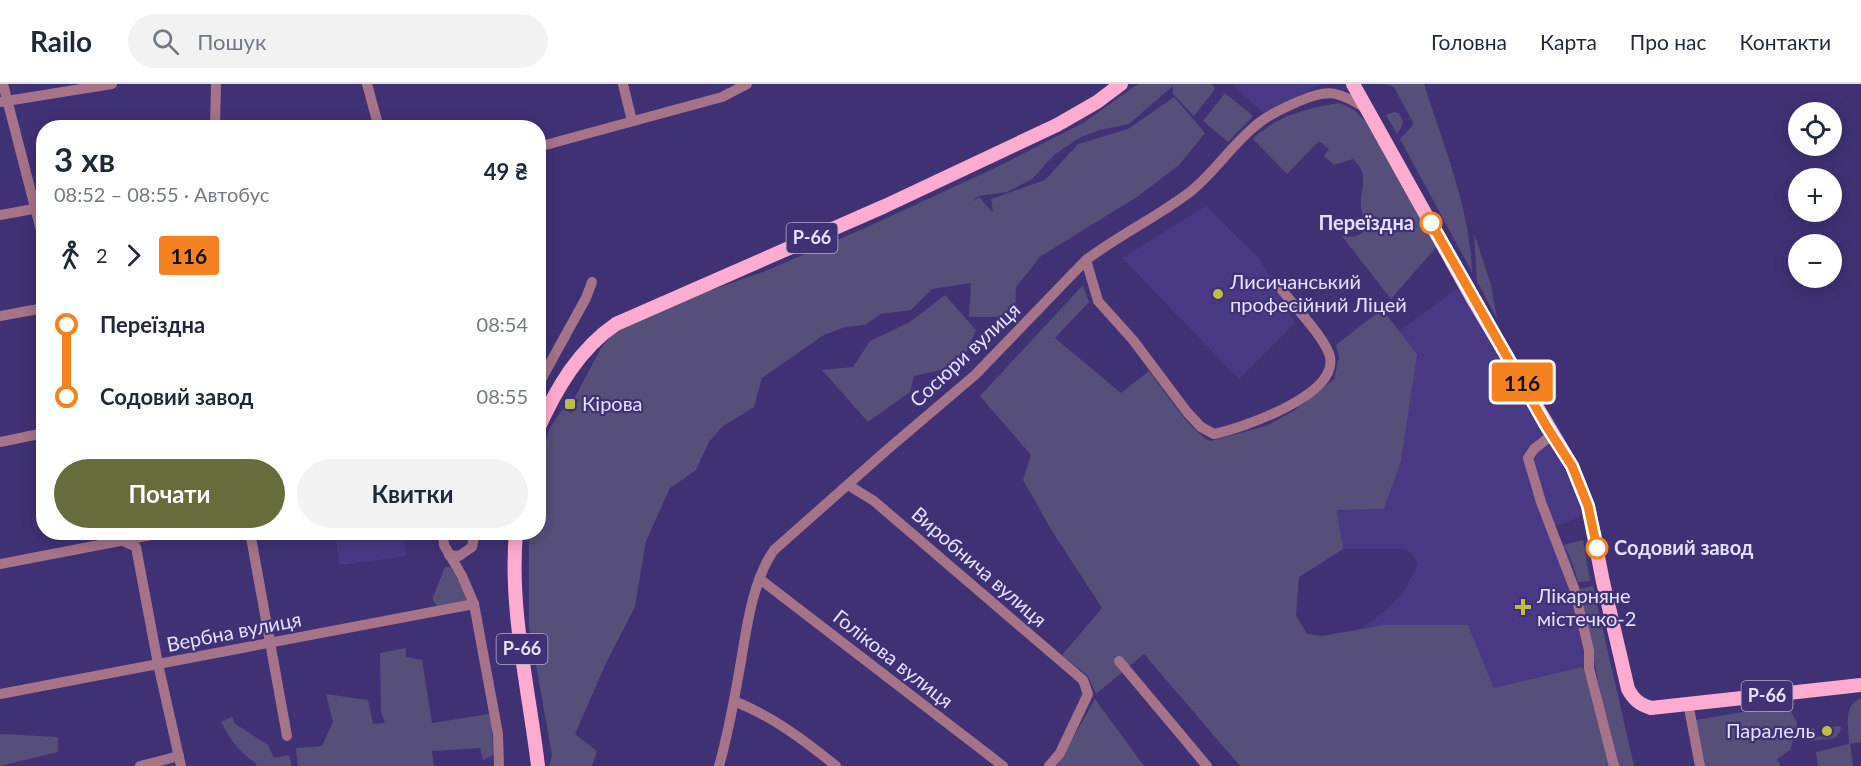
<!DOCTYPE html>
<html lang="uk">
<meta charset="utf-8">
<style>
body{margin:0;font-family:Lato,sans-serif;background:#f2f2f3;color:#1f2937;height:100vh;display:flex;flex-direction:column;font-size:22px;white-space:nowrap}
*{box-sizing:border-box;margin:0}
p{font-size:20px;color:#747a83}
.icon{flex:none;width:33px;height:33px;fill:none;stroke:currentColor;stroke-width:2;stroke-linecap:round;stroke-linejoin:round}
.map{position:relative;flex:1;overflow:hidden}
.details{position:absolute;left:36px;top:36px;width:510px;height:420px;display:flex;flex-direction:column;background:#fff;border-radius:24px;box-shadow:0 3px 15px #0003}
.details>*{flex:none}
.badge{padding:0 12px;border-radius:4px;font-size:21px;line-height:39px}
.controls{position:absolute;left:1788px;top:18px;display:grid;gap:12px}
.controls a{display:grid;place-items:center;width:54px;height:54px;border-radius:50%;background:#fff;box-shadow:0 3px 15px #0003;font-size:30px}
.map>.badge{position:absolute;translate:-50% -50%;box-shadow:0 0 0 3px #fff}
.legs{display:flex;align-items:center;gap:9px;height:66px;padding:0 18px;font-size:20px}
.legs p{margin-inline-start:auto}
.headline{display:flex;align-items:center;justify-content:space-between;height:102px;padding:0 18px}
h1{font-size:33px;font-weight:700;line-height:45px}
.primary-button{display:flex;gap:12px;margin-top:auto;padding:12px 18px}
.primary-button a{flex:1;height:69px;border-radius:36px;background:#666c3c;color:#fff;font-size:24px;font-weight:700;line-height:69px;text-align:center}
.primary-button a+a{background:#f2f2f3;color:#1f2937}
ul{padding:0 18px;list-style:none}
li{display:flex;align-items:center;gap:21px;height:72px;font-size:22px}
li i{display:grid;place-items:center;width:9px;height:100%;margin:0 8px;background:currentColor}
li i::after{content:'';width:15px;height:15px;margin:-8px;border:4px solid;border-radius:50%;background:#fff}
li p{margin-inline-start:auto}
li:first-child i{background:linear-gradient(#0000 50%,currentColor 0)}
li:last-child i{background:linear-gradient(currentColor 50%,#0000 0)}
header{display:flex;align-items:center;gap:36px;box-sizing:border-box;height:84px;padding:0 30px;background:#fff;border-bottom:2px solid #e0e1e3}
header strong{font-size:28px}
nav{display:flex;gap:33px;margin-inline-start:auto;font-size:21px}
.search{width:420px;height:54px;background:#f2f2f3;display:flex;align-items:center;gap:15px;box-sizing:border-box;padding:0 21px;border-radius:33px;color:#747a83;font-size:22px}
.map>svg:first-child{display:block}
</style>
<header>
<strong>Railo</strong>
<div class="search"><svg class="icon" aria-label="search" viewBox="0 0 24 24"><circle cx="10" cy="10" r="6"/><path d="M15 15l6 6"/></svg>Пошук</div>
<nav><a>Головна</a><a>Карта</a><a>Про нас</a><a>Контакти</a></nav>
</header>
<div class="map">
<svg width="1861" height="682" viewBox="0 0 1861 682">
<rect width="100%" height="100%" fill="#403174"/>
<!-- built -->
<g fill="#493883">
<polygon points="1232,0 1322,0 1263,29"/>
<polygon points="1206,122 1259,174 1295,239 1239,295 1122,174"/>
<polygon points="1458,204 1553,361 1571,397 1583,432 1556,442 1561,460 1570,472 1593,578 1582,583 1493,605 1384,541 1360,546 1391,522 1405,505 1418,480 1410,468 1404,465 1343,465 1337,426 1384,425 1416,270 1399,247"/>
<polygon points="334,449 403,449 407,472 340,481"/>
</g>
<!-- green -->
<g fill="#554f7a">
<polygon points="1138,0 1212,0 1215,5 1194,32 1173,10 1173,2 1129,40 1100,46 1081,53 1055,70 1032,95 1007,108 978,112 972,118 979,113 993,129 991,115 1045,96 1078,60 1128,45 1174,13 1205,49 1179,81 1137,113 1041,172 1016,203 1015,233 969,233 971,199 932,205 911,226 881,230 865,241 845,243 824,251 762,294 754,323 722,343 709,358 696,386 670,404 646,457 635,523 607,577 575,650 597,667 592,682 549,682 552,671 529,541 529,449 538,448 539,382 550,343 563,325 572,329 579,315 574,315 601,264 613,249 629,241 674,219 768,186 865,144 999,82 1083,39"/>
<path d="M1385,0H1424C1443,61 1470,123 1472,188L1400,55L1414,40L1394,3Z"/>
<polygon points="1225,9 1253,32 1228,58 1203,37"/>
<path d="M1340,19L1354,26L1365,37L1438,161L1391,215L1341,151C1354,155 1360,152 1369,143C1348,115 1377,97 1353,75L1334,81L1324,72L1329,65L1319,57L1287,90L1253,55C1278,31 1307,24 1340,19Z"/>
<path d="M1394,28L1398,29C1406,37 1402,42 1397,50L1386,31Z"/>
<polygon points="1474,149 1491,201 1497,235 1477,197"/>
<path d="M1083,201L1089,218L1055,254L1121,309L1149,287C1162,304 1193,351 1211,357L1266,342L1295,326L1334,295L1339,273L1336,261L1382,225L1417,270L1401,377L1384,425L1337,426L1343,465L1299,493L1296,532L1307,550L1322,552L1384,541H1468L1494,604L1582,583L1586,587L1610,682H1240L1144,570L1096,610L1088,592L1062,571L1102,524L1052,447L1023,396L1031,371L980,312Z"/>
<polygon points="945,211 976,246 967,267 941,286 914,292 910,308 868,338 822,286 853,283 870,257 910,238"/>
<polygon points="1583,456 1590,497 1578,498 1570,472 1563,461"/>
<path d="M445,483H450C457,494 464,505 467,518L437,522L433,517V513Z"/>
<polygon points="1593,502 1634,682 1617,682 1600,607 1580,505"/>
<polygon points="406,564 406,573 422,576 432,639 489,630 492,638 493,671 483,676 480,664 432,667 434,682 298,682 296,664 322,662 333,638 326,610 368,616 373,640 385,639 381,628 380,569"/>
<path d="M1861,614V658L1850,660L1853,682H1818L1816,668L1849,660C1849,643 1842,622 1861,614Z"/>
<polygon points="1095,615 1144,682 1057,682"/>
<polygon points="1789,624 1797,638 1797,644 1790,666 1777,675 1781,682 1705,682 1695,636 1755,626 1758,628"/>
<path d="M232,633L235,640L268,661L274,674L289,671L292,682H256L257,680C240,669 230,656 221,638Z"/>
<polygon points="1841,642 1840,648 1835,654 1812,657 1804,653 1810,645 1814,644 1816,653 1833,651 1833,643"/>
<polygon points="0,650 58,653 58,668 0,682"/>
</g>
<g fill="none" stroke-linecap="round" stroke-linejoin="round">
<!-- minor -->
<g stroke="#a5738a" stroke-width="10">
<polyline points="3,0 44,158"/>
<polyline points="367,0 379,44"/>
<polyline points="623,0 632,37"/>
<polyline points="0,18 112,0"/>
<polyline points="215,44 216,0"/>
<polyline points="538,63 722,13 747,0"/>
<polyline points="0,131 44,123"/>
<path d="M1086,176L1098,217L1133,256L1187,328L1201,343L1214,350C1241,344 1338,312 1330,273C1326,255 1294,222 1282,206"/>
<polyline points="0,232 44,224"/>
<polyline points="538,301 586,214 592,198"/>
<polyline points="1552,351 1534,365 1528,374 1541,418 1574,504 1589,566 1589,584 1614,682"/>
<polyline points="0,358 44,349"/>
<polyline points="848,401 874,417 1083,596 1088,610 1060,669 1049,682"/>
<polyline points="121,448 123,457 136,463 158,580 181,682"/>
<polyline points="250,448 287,652"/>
<polyline points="443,448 444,461 462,492 474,520 498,650 499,682"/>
<polyline points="449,471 459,472 472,463 475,448"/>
<polyline points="0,480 167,448"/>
<polyline points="761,496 1003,682"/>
<polyline points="1119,577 1207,682"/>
<polyline points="0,610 474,520"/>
<path d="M734,617C772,632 804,656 836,682"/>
<polyline points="1688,619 1700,682"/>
<polyline points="140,682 179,672"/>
<path d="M719,682C729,647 735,612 741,577C747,541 753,496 774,466L888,365L975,291L1086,176C1119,151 1157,133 1190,108C1214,89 1230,63 1254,43C1266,32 1282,25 1297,18C1327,5 1337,6 1365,24"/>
</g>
<!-- major -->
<g stroke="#fdacd1" stroke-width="14">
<path d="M1353,0L1474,217L1572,382L1588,422L1603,498L1628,605C1634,616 1639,620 1651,624L1861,601"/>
<path d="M538,345C556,305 579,265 616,240L885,122L1057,41L1097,18L1121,0"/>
<path d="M516,448C509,526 529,605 538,682"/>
</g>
</g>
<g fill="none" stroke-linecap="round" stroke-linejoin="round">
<defs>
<polyline id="line-1" points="1431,139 1547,343 1572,382 1588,422 1597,464"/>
</defs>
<!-- line-1 casing -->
<use href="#line-1" stroke="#fff" stroke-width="14"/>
<!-- line-1 -->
<use href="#line-1" stroke="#f58220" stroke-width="9"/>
</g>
<!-- markers -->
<g fill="#fff" stroke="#f58220" stroke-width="3">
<circle cx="1431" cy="139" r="10"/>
<circle cx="1597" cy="464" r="10"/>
</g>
<g fill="#bdbf43" stroke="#403174" stroke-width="2">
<circle cx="1218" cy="210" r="6"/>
<rect x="564" y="314" width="12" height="12" rx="3"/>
<path d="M1520 514h6v6h6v6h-6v6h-6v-6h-6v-6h6z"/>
<circle cx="1827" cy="647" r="6"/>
</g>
<g text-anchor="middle" stroke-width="4.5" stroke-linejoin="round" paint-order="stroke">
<!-- shield labels -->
<g fill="#403174" stroke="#b2acd1" stroke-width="1.5">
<rect x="786.5" y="139" width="51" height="30" rx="4.5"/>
<rect x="496.5" y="550" width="51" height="30" rx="4.5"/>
<rect x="1741.5" y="597" width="51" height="30" rx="4.5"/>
</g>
<g font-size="18" font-weight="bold" fill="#e3e1f9">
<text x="812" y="160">Р-66</text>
<text x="522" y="571">Р-66</text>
<text x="1767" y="618">Р-66</text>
</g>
<!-- stop labels -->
<g font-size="20" font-weight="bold" fill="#e3e1f9" stroke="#403174" text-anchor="end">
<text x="1414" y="146">Переїздна</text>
<text x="1614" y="471" text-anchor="start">Содовий завод</text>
</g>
<!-- poi labels -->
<g font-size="20" fill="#e3e1f9" stroke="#403174" text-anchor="start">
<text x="1230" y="205">Лисичанський<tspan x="1230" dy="23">професійний Ліцей</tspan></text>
<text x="582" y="327">Кірова</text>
<text x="1537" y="519">Лікарняне<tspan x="1537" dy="23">містечко-2</tspan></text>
<text x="1815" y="654" text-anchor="end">Паралель</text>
</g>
<!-- street labels -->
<g font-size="20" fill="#e3e1f9" stroke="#403174">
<text transform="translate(965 271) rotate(-43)" y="7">Сосюри вулиця</text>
<text transform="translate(979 483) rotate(41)" y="7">Виробнича вулиця</text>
<text transform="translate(234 548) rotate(-11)" y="7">Вербна вулиця</text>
<text transform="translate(893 575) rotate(38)" y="7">Голікова вулиця</text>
</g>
</g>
</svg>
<div class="controls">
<a><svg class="icon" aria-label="locate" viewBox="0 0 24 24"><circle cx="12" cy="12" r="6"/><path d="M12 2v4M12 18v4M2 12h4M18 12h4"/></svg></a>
<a>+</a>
<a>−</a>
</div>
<b class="badge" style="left:1522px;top:298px;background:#f58220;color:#111">116</b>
<section class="details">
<div class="headline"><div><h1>3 хв</h1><p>08:52 – 08:55 · Автобус</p></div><b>49 ₴</b></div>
<div class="legs"><svg class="icon" aria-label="walk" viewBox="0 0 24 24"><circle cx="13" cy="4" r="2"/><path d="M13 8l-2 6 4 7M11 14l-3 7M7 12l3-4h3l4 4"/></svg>2<svg class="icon" aria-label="forward" viewBox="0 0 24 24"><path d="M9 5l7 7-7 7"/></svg><b class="badge" style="background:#f58220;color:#111">116</b></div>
<ul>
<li><i style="color:#f58220"></i><b>Переїздна</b><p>08:54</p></li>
<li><i style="color:#f58220"></i><b>Содовий завод</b><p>08:55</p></li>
</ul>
<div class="primary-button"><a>Почати</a><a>Квитки</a></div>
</section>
</div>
